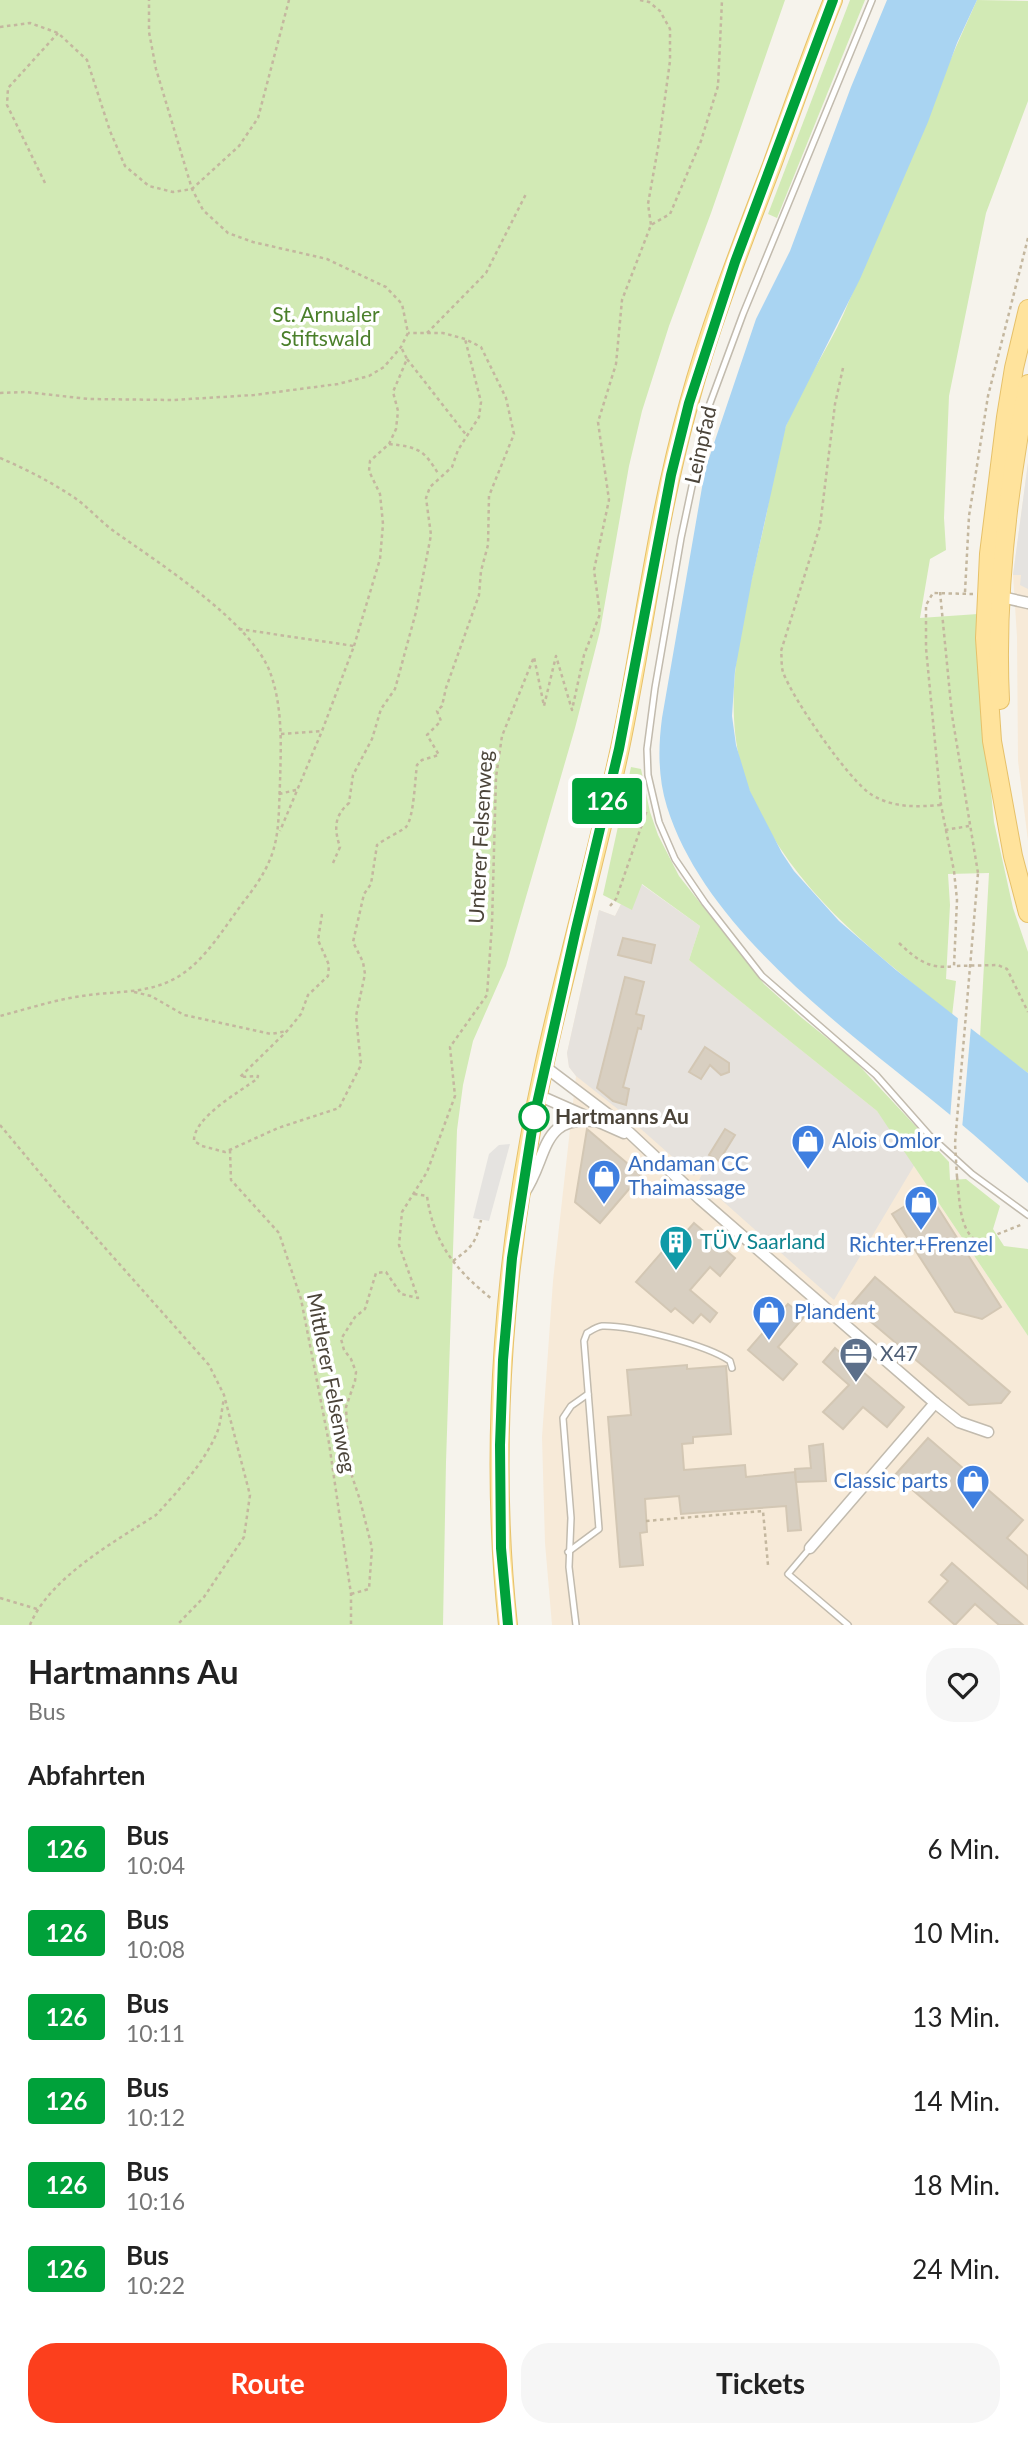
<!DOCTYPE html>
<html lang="de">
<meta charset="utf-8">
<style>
body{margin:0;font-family:Lato,sans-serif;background:#f6f6f6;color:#222;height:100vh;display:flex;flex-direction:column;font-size:26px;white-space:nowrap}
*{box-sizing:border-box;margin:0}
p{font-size:23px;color:#767676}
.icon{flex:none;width:38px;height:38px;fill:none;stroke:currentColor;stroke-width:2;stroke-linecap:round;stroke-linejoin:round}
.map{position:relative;height:1625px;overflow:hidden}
.panel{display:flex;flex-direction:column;background:#fff;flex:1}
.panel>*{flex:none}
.badge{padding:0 14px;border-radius:5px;font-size:24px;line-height:46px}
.map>.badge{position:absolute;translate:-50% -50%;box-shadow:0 0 0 4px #fff}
h2{padding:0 28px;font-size:26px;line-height:63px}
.round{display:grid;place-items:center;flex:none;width:74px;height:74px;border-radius:28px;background:#f6f6f6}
.summary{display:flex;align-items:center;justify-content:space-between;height:119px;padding:0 28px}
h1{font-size:33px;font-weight:700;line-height:52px}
.button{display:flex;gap:14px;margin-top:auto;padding:14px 28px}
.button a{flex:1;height:80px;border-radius:28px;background:#fc3f1d;color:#fff;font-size:28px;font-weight:700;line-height:80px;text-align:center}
.button a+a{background:#f6f6f6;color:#222}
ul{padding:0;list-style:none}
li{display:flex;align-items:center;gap:21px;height:84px;padding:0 28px}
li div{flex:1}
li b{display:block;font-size:26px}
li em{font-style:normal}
li .badge{min-width:77px;font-weight:700;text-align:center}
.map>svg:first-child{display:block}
</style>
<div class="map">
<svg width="1028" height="1625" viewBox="0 0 1028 1625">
<rect width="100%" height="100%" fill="#f6f3ec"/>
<!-- commercial -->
<g fill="#f7ead8">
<polygon points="1028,463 1028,841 1018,761 1017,637 1013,575"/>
<polygon points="641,884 689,960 877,1111 1028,1336 1028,1625 552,1625 545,1543 542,1437 553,1281 576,1076 569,1067 567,1053 599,910 615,916 621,904 632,909"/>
</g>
<!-- industrial -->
<polygon fill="#e6e2dd" points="641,884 700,926 689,960 877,1111 915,1164 834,1300 699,1180 707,1165 702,1163 694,1176 624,1114 576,1076 569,1067 567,1053 599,910 615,916 621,904 632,909"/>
<!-- green -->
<g fill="#d2eab5">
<polygon points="0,0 785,0 711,213 669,326 642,411 629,466 600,631 575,728 506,966 473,1041 463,1085 457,1130 446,1462 443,1625 0,1625"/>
<polygon points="850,0 865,0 777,218 768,214"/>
<path d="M977,0L1028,1V101L986,213L949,396L944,518L946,550L930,559L920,618L978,614L979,669L994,822L1013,908L1028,952V1073L980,1038L989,873L948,874L950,905L946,979L956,981L952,1016C872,949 792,892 750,792C714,706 746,609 765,521C771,493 776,452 786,426C801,387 827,351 844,313C888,209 930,103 977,0Z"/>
<polygon points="631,767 641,769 650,812 658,835 679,876 764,984 802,1018 853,1059 949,1162 950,1180 966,1179 1000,1206 993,1229 1004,1246 1028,1249 1028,1336 877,1111 689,960 700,926 642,884 632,910 603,895"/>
</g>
<!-- parking -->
<g fill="#e5e3e0">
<polygon points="1028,463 1028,589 1020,585 1021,575 1013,575"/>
<polygon points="510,1144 489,1221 473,1218 489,1154 499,1145"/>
</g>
<!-- water -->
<path fill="#a9d4f2" d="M887,0H977L957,43L928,122L860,279L786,426L752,579L735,671L732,716L736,745L750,791L782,853L794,871L839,921L896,970L1028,1073V1183C995,1153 962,1124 927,1096C834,1021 704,925 667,807C658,778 658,748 662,718L705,470L756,319L790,251L851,87Z"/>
<!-- pier -->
<polygon fill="#f6f3ec" points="958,1017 971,1026 962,1129 950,1119"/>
<!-- building -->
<g fill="#d8cfc1" stroke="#d3c7b4" stroke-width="2">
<polygon points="623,938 655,945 651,963 618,955"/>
<polygon points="625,977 644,982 636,1014 644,1016 641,1029 638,1028 623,1087 629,1089 626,1105 613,1101 597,1088"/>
<polygon points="705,1047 729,1063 729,1072 721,1075 710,1065 701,1079 689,1072"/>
<polygon points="587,1129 641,1175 600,1223 575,1202"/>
<polygon points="725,1129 735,1135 719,1161 709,1155"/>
<polygon points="928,1192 1001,1307 982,1319 955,1312 892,1214"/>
<polygon points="694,1223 735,1258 720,1276 710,1267 690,1290 717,1313 710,1322 701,1314 693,1323 675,1308 671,1312 636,1282 675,1237 679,1240"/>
<polygon points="875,1277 1010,1392 1001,1403 969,1405 851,1305"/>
<polygon points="788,1304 804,1317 778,1347 797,1364 783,1380 748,1350"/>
<polygon points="835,1348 904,1407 887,1427 863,1407 843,1429 823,1412 849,1385 823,1362"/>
<polygon points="687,1365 687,1369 726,1366 731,1434 693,1437 693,1443 682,1444 684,1470 745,1465 746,1477 795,1472 801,1530 788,1531 786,1506 681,1514 679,1496 645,1499 647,1532 640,1533 643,1565 620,1567 608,1417 631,1415 627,1370"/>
<polygon points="928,1438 1023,1520 1007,1538 1028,1556 1028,1589 895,1475"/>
<polygon points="823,1444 826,1481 796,1482 795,1469 811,1468 809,1446"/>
<polygon points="952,1563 1010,1614 1023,1625 999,1625 975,1604 955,1625 929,1602 948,1581 941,1575"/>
</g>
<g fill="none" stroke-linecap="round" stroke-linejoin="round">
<defs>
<g id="lane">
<polyline points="872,0 743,314 709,406 681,538 655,688 647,749 648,775 659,822 675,859 705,903 762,976 876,1075 929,1135 972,1174 1028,1215"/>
<polyline points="810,1548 788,1574 848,1625"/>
<path d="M568,1552L599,1529L584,1341L587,1333C592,1330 596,1327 602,1326C630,1325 707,1345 730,1361L732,1368"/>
<polyline points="576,1625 569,1567 571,1518 563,1418 571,1406 588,1394"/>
</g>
<g id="street">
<polyline points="997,596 1028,603"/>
<polyline points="544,1066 618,1122 700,1199 935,1403 959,1422 988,1432"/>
<polyline points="538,1095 624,1133"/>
<path d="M524,1193C549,1157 539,1111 602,1122"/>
<polyline points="810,1548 935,1403"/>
</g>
<g id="primary">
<polyline points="1028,309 1014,368 1006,417 989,554 985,638 992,741 1013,856 1028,913"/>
<path d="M1000,700C995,595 1008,487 1028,384"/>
<path d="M508,1625C488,1442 505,1246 544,1066C567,960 597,855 620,748C644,633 657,516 689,403C711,322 742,244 772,165C792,110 811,54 833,0"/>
</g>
</defs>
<!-- lane casing -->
<use href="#lane" stroke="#c2bbae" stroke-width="8"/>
<!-- street casing -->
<use href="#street" stroke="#c2bbae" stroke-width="13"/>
<!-- primary casing -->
<use href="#primary" stroke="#e6c16a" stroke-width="20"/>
<!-- path -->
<g stroke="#c4b79f" stroke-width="2.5" stroke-dasharray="3.5 3.5" stroke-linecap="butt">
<polyline points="640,0 649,2 660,11 670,29 670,61 659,142 648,204 651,225"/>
<polyline points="0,27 30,23 58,33 87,60 110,131 125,166 149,186 173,192 192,189 239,146 258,118 289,0"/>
<polyline points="45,183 7,105 8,88 58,33"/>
<polyline points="427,333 486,273 527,192"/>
<polyline points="407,359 467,436"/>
<path d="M843,368L835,404L820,526L781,651C782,657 781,666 783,672C792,698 850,782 872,795C894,808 916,807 941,805"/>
<polyline points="0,393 25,392 89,399 173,400 254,395 338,384 369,376 384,367 401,347 408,333 402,304 386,287 327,259 253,242 228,233 203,210 192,189 156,69 149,32 149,0"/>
<path d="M389,444C419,447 424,450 439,475"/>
<path d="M0,458C26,469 51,482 75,498C89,508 101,522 115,532C159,563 251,622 270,672C283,707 281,746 280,782C278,836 280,855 245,900C224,927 203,966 170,981C143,994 112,991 82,996C54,1000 27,1009 0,1016"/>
<polyline points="940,592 952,715 978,873"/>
<polyline points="965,592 969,516 988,396 1028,238"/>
<polyline points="973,594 933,593 926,605 926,648 941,805 954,871 957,900 954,966 998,965 1007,969 1028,1012"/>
<polyline points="239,629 354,646 322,731 280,831"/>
<polyline points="354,646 380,559 383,524 380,494 369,471 370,461 389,444 396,429 398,411 393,392 407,359 401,347"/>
<polyline points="281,734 322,731"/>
<polyline points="279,794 296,790"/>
<polyline points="945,830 969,826"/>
<path d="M333,863L340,847C334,829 334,816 349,803L353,775L372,739L381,709L395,689L416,612L431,535L426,498L430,487L452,467L458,450L479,417L481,402L465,339"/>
<polyline points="610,906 616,899 647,810"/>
<path d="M322,914L318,940L329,965L328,976L308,995L301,1014L287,1031L240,1077L258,1076L257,1079C239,1092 193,1118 194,1141L202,1146L225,1152L278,1128L339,1108L361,1065L356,1016L365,974L363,962L353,942L364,894L371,884L377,845C384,839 402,831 406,827C414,818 415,778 417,765L422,760L439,755L427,735L441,721L437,711L442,706L446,688L479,595L481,571L488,545L489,496L514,434L506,398L481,347L465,339L443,333H408"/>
<path d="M899,943C916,959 929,970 954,966"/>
<polyline points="134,992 151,996 184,1015 271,1034 287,1031"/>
<polyline points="0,1125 59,1196 209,1365 224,1395 250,1495 244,1537 204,1597 177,1625"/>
<polyline points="230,1150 231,1180 279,1233 301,1299 329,1443 351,1594 351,1625"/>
<path d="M957,1177C960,1198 958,1230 978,1242L980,1255"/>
<path d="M414,1194L427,1196C434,1245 456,1270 493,1300"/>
<polyline points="978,1242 1023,1224"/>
<path d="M453,1261C472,1247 476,1243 481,1220"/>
<polyline points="646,1521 763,1511 768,1565"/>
<polyline points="351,1594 369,1589 372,1548 360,1500 349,1467 346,1407 355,1381 356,1372 351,1359 344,1350 341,1339 355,1317 365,1309 376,1273 386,1272 401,1294 418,1298 399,1245 402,1212 427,1172 455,1096 450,1047 487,995 492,924 496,777 502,736 534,657 544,706 556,656 572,710 584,655 600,614 594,570 609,500 598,422 616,364 622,300 651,225 670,214 701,141 718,86 722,0"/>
<polyline points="0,1598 37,1609"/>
<path d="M30,1625C49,1578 114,1542 156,1515C178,1491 206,1461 218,1430C221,1420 222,1408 224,1398"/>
</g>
<!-- lane -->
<use href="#lane" stroke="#fff" stroke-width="5"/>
<!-- street -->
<use href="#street" stroke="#fff" stroke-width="10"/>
<!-- primary -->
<use href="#primary" stroke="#ffe39c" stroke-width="18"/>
<!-- path-bridge -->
<polyline stroke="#c4b79f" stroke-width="2.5" stroke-dasharray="3.5 3.5" stroke-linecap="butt" points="957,1177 955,1143 978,873"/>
</g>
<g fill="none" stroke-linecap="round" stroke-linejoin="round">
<defs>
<polyline id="line" points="508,1625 501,1548 500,1445 503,1360 512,1258 534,1117 576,929 619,749 671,475 689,403 735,262 833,0"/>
</defs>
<!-- line casing -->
<use href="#line" stroke="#fff" stroke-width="16"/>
<!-- line -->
<use href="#line" stroke="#00a13a" stroke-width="10"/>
</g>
<!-- icons -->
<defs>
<symbol id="shop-pin" viewBox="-11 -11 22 30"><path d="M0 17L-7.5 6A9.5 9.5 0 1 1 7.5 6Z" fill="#3f7fe0" stroke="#fff"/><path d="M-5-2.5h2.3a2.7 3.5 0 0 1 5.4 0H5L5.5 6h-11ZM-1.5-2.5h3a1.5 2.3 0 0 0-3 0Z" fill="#fff"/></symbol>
<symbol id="building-pin" viewBox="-11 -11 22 30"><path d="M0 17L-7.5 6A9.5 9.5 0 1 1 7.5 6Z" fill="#0f9aa8" stroke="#fff"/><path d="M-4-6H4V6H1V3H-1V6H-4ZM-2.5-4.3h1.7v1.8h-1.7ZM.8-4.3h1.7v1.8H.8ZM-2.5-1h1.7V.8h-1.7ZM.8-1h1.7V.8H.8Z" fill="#fff"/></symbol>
<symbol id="office-pin" viewBox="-11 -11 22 30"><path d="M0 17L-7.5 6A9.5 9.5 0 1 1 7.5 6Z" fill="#5c6f8a" stroke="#fff"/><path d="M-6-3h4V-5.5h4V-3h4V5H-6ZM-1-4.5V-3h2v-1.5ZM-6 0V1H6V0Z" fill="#fff"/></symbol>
</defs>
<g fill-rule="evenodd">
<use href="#shop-pin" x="789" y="1122" width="38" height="52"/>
<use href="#shop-pin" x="585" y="1157" width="38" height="52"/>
<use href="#shop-pin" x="902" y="1183" width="38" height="52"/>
<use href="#building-pin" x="657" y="1223" width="38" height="52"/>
<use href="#shop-pin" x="750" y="1293" width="38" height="52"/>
<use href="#office-pin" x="837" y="1335" width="38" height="52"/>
<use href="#shop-pin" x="954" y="1462" width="38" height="52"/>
</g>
<!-- markers -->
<circle fill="#fff" stroke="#00a13a" stroke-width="3.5" cx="534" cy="1117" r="14"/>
<g text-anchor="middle" stroke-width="7" stroke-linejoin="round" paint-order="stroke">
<!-- park labels -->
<g font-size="21" fill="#4a7f2a" stroke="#fff">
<text x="326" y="322">St. Arnualer<tspan x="326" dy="24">Stiftswald</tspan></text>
</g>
<!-- street labels -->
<g font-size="21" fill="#4b4439" stroke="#fff">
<text transform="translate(701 445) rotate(-77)" y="7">Leinpfad</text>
<text transform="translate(481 837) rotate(-87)" y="7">Unterer Felsenweg</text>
<text transform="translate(331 1383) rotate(79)" y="7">Mittlerer Felsenweg</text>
</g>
<!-- stop labels -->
<g font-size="21" font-weight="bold" fill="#4b4439" stroke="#fff" text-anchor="start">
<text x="555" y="1124">Hartmanns Au</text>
</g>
<!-- shop labels -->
<g font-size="21" fill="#366cbe" stroke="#fff" text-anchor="start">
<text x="832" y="1148">Alois Omlor</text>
<text x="628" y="1171">Andaman CC<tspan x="628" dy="24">Thaimassage</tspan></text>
<text x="921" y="1252" text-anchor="middle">Richter+Frenzel</text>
<text x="794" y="1319">Plandent</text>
<text x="948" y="1488" text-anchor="end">Classic parts</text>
</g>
<!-- culture labels -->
<g font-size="21" fill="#0d838f" stroke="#fff" text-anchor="start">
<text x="700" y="1249">TÜV Saarland</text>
</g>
<!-- service labels -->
<g font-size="21" fill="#4e5e75" stroke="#fff" text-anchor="start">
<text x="880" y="1361">X47</text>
</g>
</g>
</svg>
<b class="badge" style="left:607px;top:801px;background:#00a13a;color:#fff">126</b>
</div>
<section class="panel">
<div class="summary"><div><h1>Hartmanns Au</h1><p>Bus</p></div><a class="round"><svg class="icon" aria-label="heart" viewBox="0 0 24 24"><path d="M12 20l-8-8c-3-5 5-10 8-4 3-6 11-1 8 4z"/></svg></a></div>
<h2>Abfahrten</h2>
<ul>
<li><span class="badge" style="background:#00a13a;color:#fff">126</span><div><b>Bus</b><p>10:04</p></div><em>6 Min.</em></li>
<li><span class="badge" style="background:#00a13a;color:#fff">126</span><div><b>Bus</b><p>10:08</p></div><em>10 Min.</em></li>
<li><span class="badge" style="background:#00a13a;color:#fff">126</span><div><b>Bus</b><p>10:11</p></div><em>13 Min.</em></li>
<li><span class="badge" style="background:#00a13a;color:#fff">126</span><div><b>Bus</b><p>10:12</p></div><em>14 Min.</em></li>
<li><span class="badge" style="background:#00a13a;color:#fff">126</span><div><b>Bus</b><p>10:16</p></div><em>18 Min.</em></li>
<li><span class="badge" style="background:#00a13a;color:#fff">126</span><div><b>Bus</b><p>10:22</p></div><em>24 Min.</em></li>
</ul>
<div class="button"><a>Route</a><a>Tickets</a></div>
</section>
